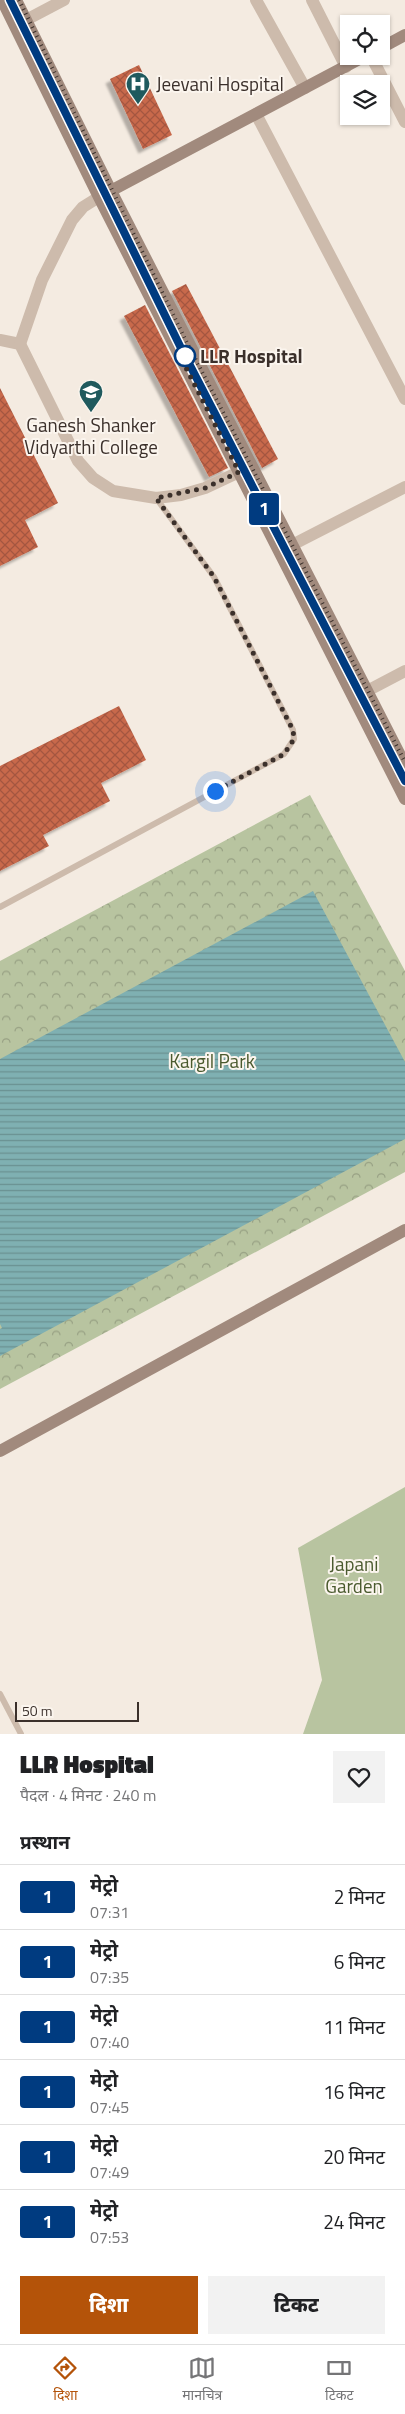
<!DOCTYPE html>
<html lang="hi">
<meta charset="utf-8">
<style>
body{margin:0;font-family:"Titillium Web","Noto Sans Devanagari",sans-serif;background:#f2f2f2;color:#202124;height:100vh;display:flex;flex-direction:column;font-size:19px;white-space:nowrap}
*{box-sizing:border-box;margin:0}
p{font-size:16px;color:#757577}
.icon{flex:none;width:28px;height:28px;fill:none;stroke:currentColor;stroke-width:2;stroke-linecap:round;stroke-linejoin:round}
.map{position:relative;height:1734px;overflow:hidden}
.drawer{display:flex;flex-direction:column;background:#fff;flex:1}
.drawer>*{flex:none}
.badge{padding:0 10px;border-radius:4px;font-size:18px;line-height:32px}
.tools{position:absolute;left:340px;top:15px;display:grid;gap:10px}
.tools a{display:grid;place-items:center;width:50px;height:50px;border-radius:0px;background:#fff;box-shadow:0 1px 4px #0004;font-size:25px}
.scale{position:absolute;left:15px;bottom:12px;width:124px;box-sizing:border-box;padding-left:5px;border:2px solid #3b302b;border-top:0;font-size:14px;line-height:18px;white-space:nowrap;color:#3b302b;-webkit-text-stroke:4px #fbf5ee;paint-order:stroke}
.you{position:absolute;width:25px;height:25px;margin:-12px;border:4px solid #fff;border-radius:50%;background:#1a73e8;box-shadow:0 0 0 8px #1a73e833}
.map>.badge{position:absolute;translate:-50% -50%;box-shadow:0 0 0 2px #fff}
h2{padding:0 20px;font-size:19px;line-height:45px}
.round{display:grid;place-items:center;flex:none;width:52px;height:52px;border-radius:0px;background:#f2f2f2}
.overview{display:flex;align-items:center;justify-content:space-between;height:85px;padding:0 20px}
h1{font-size:24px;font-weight:800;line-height:38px}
.action{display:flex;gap:10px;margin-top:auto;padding:10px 20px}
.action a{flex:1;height:58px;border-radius:0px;background:#b45309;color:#fff;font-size:20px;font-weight:800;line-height:58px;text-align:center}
.action a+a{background:#f2f2f2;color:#202124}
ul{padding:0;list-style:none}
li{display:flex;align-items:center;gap:15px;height:65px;padding:0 20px;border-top:1px solid #e0e0e0}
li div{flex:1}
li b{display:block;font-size:19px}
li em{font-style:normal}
li .badge{min-width:55px;font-weight:700;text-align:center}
.dock{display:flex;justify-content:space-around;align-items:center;height:70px;border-top:1px solid #e0e0e0;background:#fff;font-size:14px;color:#757577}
.dock a{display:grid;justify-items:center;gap:2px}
.dock .on{color:#b45309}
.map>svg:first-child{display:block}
</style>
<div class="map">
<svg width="405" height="1734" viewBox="0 0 405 1734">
<defs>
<pattern id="forest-crowns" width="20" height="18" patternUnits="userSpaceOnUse" patternTransform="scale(1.25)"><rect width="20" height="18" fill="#b8c4a0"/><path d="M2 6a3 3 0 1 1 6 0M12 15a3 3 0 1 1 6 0" fill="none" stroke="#97a083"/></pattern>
<pattern id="water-rules" width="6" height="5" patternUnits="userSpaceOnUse" patternTransform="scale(1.25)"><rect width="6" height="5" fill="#7fb0b2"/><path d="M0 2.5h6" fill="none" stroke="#699091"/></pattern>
<pattern id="building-cross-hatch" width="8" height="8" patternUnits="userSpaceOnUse" patternTransform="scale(1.25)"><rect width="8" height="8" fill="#c8694b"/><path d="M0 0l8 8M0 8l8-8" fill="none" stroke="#a4573f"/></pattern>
<filter id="shadow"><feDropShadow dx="-4.5" dy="4.5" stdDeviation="1" flood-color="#0004"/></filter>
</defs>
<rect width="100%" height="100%" fill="#f4ebe1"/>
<!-- forest -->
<polygon fill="url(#forest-crowns)" points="310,795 405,971 405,1172 0,1389 0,961"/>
<!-- garden -->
<polygon fill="#b8c4a0" points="405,1487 405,1734 303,1734 322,1680 298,1548"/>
<!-- water -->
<polygon fill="url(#water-rules)" points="313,891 405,1062 405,1139 0,1356 0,1329 2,1328 0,1324 0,1059"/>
<!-- building -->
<g fill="url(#building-cross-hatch)" filter="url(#shadow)">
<polygon points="139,65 172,135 143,149 110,79"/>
<polygon points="186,284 278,459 262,468 172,291"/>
<polygon points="145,305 228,468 209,477 124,316"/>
<polygon points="0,388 58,503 25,520 38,547 0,566"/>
<polygon points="119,706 146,760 101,783 110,801 43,835 49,846 0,871 0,766"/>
</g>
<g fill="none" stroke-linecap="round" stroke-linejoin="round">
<!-- lane -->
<g stroke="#cdbbac" stroke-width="6">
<polyline points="0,907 284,754 294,739 293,730 214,577 156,498"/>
<polyline points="0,1694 21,1734"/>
</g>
<!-- street -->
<g stroke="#cdbbac" stroke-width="12">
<polyline points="256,0 305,88"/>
<polyline points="312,0 346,67"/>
<polyline points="26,20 64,0"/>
<polyline points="371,56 405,122"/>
<polyline points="256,114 405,399"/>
<polyline points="0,340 20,344 78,461 93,478 113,491 156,498 181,495 205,488 239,472"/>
<polyline points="20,344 42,280 72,220 83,207 99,197"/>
<polyline points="292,545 405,487"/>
<polyline points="367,691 405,671"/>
</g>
<!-- secondary -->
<g stroke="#a18a7d" stroke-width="12">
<polyline points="2,0 99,197 405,799"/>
<polyline points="16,0 111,191 405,765"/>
<polyline points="381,48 405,35"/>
<polyline points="103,195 365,56"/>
<polyline points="0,1451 405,1230"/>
</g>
<!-- rail -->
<g stroke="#3b302b" stroke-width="4" stroke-dasharray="1 4" stroke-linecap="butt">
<polyline points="10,0 181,348 405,781"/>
<polyline points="19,0 188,345 405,762"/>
</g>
</g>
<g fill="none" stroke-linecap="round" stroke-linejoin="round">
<defs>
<polyline id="line" points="10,0 181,348 405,781"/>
</defs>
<!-- line casing -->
<use href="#line" stroke="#fff" stroke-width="11"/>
<!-- line -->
<use href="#line" stroke="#003b80" stroke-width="8"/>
<!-- walk -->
<polyline stroke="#3b302b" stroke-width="5" stroke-dasharray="0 9" points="185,356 178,352 239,472 205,488 156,498 214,577 293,730 294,739 284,754 215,791"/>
</g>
<!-- icons -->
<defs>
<symbol id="hospital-pin" viewBox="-11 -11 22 30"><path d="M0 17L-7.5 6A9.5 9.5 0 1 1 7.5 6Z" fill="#1f5a5e" stroke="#fbf5ee"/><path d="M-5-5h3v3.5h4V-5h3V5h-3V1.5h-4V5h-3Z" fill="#fff"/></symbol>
<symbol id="university-pin" viewBox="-11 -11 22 30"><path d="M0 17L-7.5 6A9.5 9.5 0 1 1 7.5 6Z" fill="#1f5a5e" stroke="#fbf5ee"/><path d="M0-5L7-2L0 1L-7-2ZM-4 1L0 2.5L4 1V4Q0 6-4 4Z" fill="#fff"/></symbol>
</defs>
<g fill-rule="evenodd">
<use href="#hospital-pin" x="124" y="70" width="28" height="38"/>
<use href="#university-pin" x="77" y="378" width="28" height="38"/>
</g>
<!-- markers -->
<circle fill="#fff" stroke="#003b80" stroke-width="2.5" cx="185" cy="356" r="10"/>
<g text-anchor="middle" stroke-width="4" stroke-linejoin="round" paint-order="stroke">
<!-- poi labels -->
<g font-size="19" fill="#3b302b" stroke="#fbf5ee" text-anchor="start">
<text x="156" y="91">Jeevani Hospital</text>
<text x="91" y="432" text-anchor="middle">Ganesh Shanker<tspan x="91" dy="22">Vidyarthi College</tspan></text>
</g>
<!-- stop labels -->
<g font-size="19" font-weight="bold" fill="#3b302b" stroke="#fbf5ee" text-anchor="start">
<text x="200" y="363">LLR Hospital</text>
</g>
<!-- park labels -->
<g font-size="19" fill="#4a5a2e" stroke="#fbf5ee">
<text x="212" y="1068">Kargil Park</text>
<text x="354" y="1571">Japani<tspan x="354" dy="22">Garden</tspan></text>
</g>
</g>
</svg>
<div class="tools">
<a><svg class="icon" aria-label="locate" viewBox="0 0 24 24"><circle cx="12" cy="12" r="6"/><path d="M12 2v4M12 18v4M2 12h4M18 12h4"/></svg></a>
<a><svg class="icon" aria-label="layers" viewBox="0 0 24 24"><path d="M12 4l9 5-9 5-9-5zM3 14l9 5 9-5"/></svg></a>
</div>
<div class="scale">50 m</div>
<div class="you" style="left:215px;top:791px"></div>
<b class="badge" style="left:264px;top:509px;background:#003b80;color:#fff">1</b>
</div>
<section class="drawer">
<div class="overview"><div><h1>LLR Hospital</h1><p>पैदल · 4 मिनट · 240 m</p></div><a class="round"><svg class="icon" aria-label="heart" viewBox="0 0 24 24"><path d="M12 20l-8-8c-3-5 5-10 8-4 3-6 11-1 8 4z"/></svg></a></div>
<h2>प्रस्थान</h2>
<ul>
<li><span class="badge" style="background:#003b80;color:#fff">1</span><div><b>मेट्रो</b><p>07:31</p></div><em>2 मिनट</em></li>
<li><span class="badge" style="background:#003b80;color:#fff">1</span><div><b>मेट्रो</b><p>07:35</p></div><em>6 मिनट</em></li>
<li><span class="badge" style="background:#003b80;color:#fff">1</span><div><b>मेट्रो</b><p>07:40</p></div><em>11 मिनट</em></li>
<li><span class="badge" style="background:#003b80;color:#fff">1</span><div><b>मेट्रो</b><p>07:45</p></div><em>16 मिनट</em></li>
<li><span class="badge" style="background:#003b80;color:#fff">1</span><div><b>मेट्रो</b><p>07:49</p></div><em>20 मिनट</em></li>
<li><span class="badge" style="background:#003b80;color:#fff">1</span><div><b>मेट्रो</b><p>07:53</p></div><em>24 मिनट</em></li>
</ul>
<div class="action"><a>दिशा</a><a>टिकट</a></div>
</section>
<nav class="dock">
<a class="on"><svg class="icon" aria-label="directions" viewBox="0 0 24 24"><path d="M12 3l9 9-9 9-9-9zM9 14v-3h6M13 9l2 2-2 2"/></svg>दिशा</a>
<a><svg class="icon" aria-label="map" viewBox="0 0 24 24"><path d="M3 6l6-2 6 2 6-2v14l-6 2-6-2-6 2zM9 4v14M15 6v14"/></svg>मानचित्र</a>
<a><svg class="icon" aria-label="tickets" viewBox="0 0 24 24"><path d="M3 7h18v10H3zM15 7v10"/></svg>टिकट</a>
</nav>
